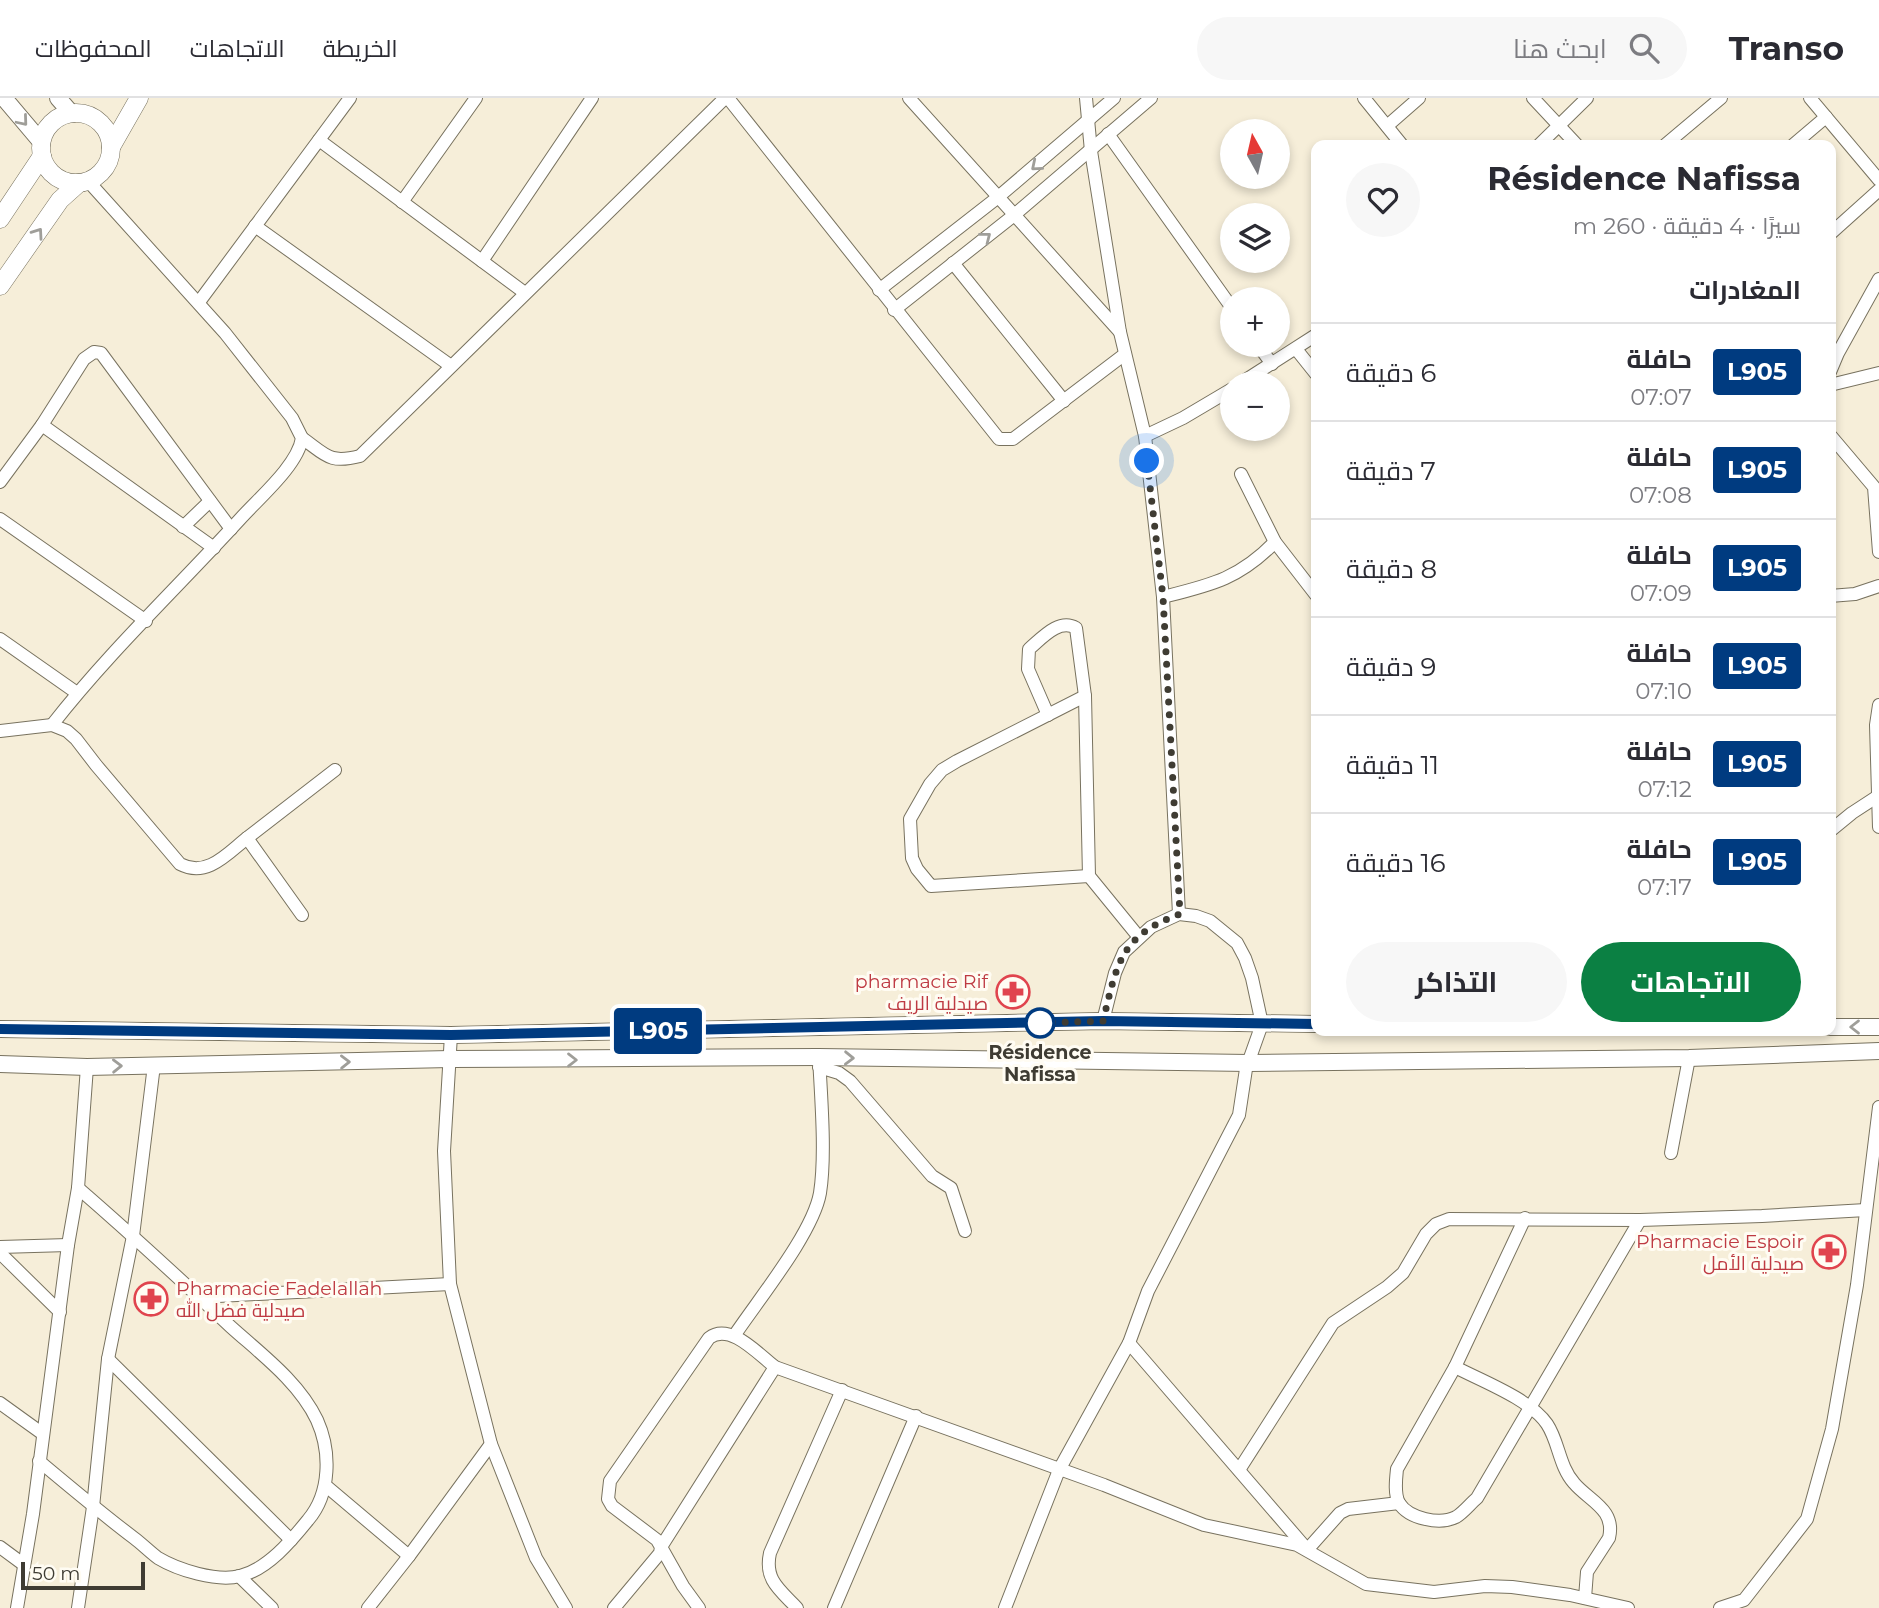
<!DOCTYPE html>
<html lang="ar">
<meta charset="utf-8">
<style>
body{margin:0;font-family:Montserrat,Cairo,sans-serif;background:#f7f7f7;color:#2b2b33;direction:rtl;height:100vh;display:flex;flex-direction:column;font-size:26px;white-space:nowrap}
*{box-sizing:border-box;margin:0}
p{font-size:23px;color:#7c7c81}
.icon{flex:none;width:38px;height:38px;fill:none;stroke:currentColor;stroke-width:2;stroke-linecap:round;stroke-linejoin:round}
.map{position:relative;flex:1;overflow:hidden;direction:ltr}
.side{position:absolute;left:1311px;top:42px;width:525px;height:896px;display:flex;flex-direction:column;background:#fff;border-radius:14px;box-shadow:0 4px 10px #0003;direction:rtl}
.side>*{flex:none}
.badge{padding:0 14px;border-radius:5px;font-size:24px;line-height:46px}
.needle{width:46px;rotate:352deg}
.buttons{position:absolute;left:1220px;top:21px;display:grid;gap:14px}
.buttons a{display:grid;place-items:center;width:70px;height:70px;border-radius:50%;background:#fff;box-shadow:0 4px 10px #0003;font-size:35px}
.scale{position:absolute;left:21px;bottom:18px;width:124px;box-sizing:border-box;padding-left:7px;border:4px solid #3f3c33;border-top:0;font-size:19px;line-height:24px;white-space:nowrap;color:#3f3c33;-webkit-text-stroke:5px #fffcf3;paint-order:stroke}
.you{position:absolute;width:35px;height:35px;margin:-18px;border:5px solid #fff;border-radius:50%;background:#1a73e8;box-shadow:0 0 0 10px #1a73e833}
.map>.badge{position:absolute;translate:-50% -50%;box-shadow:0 0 0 4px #fff}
h2{padding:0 35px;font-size:26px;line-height:63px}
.round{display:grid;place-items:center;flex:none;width:74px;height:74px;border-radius:37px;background:#f7f7f7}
.headline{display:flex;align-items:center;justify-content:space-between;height:119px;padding:0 35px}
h1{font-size:33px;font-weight:700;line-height:52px}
.action{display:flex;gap:14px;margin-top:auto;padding:14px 35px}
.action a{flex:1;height:80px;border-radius:42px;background:#0b8043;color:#fff;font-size:28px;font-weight:700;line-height:80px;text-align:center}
.action a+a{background:#f7f7f7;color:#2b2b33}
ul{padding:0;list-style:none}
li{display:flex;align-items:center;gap:21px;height:98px;padding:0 35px;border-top:2px solid #e1e1e2}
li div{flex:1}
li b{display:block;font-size:26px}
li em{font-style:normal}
li .badge{min-width:77px;font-weight:700;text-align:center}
header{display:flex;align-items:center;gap:42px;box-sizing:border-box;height:98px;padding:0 35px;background:#fff;border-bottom:2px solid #e1e1e2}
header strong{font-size:33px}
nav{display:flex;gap:38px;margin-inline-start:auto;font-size:24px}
.search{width:490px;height:63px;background:#f7f7f7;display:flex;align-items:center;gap:18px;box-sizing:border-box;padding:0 24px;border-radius:38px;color:#7c7c81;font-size:26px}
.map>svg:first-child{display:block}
</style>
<header>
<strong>Transo</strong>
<div class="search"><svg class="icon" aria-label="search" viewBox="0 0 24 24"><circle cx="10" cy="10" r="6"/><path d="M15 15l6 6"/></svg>ابحث هنا</div>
<nav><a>الخريطة</a><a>الاتجاهات</a><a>المحفوظات</a></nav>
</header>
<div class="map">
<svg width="1879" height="1510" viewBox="0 0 1879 1510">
<rect width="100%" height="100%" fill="#f6eed9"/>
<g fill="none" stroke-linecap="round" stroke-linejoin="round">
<defs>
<g id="minor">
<polyline points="728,0 999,341 1013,341 1125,256"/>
<polyline points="909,0 1120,234"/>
<polyline points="1086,0 1091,53 1120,234 1145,338 1163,499 1179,816"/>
<polyline points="1364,0 1402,47"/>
<polyline points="1533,0 1577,47"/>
<polyline points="1810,0 1879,82"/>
<polyline points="1387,28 1419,0"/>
<polyline points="1108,36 1232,210"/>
<polyline points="319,42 525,195"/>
<polyline points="1539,47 1587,0"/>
<polyline points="1665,47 1721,0"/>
<polyline points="1793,47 1826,19"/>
<polyline points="402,104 476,0"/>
<polyline points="255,128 451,268"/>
<polyline points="1830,136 1879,92"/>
<polyline points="482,163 592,0"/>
<polyline points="953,165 1064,303"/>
<polyline points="879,192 997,100 1114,0"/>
<polyline points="199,204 350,0"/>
<polyline points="894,212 1013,118 1151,0"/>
<polyline points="1258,247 1272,266"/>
<polyline points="1296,251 1316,276"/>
<polyline points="1830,274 1838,255 1879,181"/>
<polyline points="1241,285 1316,237"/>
<polyline points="1830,287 1879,275"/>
<polyline points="42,327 214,450"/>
<polyline points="1830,337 1874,389 1879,454"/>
<polyline points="1145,338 1183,320 1232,291"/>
<path d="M302,340C326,357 329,366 360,358L725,0"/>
<polyline points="1241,376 1275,444 1316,497"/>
<polyline points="0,384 42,327 84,261 94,254 101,255 231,431"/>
<polyline points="0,421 146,523"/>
<polyline points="183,429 210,403"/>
<polyline points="1830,498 1855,496 1879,488"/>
<path d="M1163,499C1211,487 1239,481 1275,444"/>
<polyline points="0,541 77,595"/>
<polyline points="1085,598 957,663 942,672 930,686 910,721 912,760 917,771 931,788 1089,778"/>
<polyline points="1879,607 1876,627 1879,729"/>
<path d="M1048,617L1028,571L1029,551C1042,540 1059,520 1076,530L1085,598L1089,778L1138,838"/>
<path d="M52,627C109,554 178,489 241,420C259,400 298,367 302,340L292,320L225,235L88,83"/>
<path d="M0,633L52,627L67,633L76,641L96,667L180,766C207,780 227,756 247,740L302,817"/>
<polyline points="1830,733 1852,715 1878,698"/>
<polyline points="247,740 335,672"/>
<polyline points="451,937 444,1053 450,1186 491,1346 536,1460 566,1510"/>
<polyline points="819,969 839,975 850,983 932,1078 951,1090 965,1133"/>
<polyline points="1671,1055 1689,960"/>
<path d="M1525,1120L1455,1269L1397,1371C1396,1381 1394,1396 1399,1405C1409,1421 1440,1427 1456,1419C1463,1415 1470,1406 1477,1400L1640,1122"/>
<polyline points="0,1149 68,1147"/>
<polyline points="0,1155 60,1214"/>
<polyline points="199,1199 450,1186"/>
<path d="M734,1238C758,1202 813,1135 820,1095C826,1057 821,999 819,959"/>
<polyline points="1129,1245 1305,1449"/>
<polyline points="108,1261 291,1442"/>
<path d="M1455,1269C1482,1283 1530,1301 1547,1326C1559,1344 1559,1368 1574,1385C1589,1403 1616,1411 1609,1440L1587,1474L1585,1500"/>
<polyline points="0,1305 43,1336"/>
<path d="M39,1363C70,1389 101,1415 134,1440C142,1446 150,1454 158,1460C178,1472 217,1484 240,1478C268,1471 291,1443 308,1422C331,1395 331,1353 317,1322C299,1284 261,1256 231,1229C181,1182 130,1135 78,1090"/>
<polyline points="1239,1372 1333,1225 1387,1189 1403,1175 1426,1136 1436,1126 1449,1121 1640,1122 1762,1118 1866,1112"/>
<polyline points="325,1387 409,1458"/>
<polyline points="0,1449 23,1466"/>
<polyline points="1307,1452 1340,1415 1348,1411 1399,1405"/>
<polyline points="239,1478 272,1510"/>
<polyline points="17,1510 33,1416 68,1147 78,1090 87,969"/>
<polyline points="78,1510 93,1409 108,1261 133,1138 154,967"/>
<polyline points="368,1510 409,1458 491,1346"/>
<path d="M614,1510L660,1455L661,1449L657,1442L612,1408L608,1401L610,1383L709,1240C730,1224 758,1256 775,1269L1104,1387L1204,1427L1297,1447L1366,1486L1434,1494L1485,1488L1512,1489L1570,1497L1628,1510"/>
<polyline points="699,1510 683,1488 661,1449 775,1269"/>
<path d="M797,1510C780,1492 764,1482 770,1455L842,1292"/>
<polyline points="834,1510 916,1318"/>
<polyline points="1005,1510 1059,1372 1129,1245 1148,1193 1239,1017 1246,971 1262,926 1252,880 1245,860 1237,845 1210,823 1196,818 1179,816 1151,829 1124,854 1115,875 1103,923"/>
<polyline points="1720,1510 1744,1502 1807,1421 1832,1331 1857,1187 1879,1009"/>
</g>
<g id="tertiary">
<polyline points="4,0 42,45"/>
<polyline points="58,0 72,16"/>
<polyline points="1830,929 1879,929"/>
<polyline points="0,931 451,937 1103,923 1316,926"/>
<polyline points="0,966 87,969 450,961 819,959 1249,965 1689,960 1879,953"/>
</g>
<g id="secondary">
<circle cx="76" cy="50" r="35"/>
<polyline points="111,49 139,0"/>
<polyline points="0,121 42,58"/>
<polyline points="0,188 60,102 79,85"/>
</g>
</defs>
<!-- minor casing -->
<use href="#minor" stroke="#78725f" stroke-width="14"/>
<!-- tertiary casing -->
<use href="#tertiary" stroke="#78725f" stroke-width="18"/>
<!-- secondary casing -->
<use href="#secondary" stroke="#78725f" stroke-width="19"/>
<!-- minor -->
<use href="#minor" stroke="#fff" stroke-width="12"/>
<!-- tertiary -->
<use href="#tertiary" stroke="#fff" stroke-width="16"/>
<!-- secondary -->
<use href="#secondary" stroke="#fff" stroke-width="18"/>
</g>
<!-- one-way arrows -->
<defs><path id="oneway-chevron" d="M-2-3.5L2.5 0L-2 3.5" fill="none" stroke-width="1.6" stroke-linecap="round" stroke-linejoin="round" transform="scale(1.75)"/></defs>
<g stroke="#9f9e99">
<use href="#oneway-chevron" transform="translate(23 23) rotate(50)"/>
<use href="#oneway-chevron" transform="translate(1036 68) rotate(140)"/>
<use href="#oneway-chevron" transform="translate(38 135) rotate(-55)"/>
<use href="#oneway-chevron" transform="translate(986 139) rotate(-38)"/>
<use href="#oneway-chevron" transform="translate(1855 929) rotate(-180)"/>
<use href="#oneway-chevron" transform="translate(849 960) rotate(1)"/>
<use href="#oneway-chevron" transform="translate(572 962)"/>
<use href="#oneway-chevron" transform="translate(345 964) rotate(-1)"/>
<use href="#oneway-chevron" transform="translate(117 968) rotate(-1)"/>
</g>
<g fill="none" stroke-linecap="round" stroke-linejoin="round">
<defs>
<polyline id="line" points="0,931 451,937 1103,923 1316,926"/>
</defs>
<!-- line casing -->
<use href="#line" stroke="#fff" stroke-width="16"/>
<!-- line -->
<use href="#line" stroke="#003b80" stroke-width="10"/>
<!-- walk -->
<path stroke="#3f3c33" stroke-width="7" stroke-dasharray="0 12.6" d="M1040,925L1103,923C1117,867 1119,838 1180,816L1163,499L1147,363"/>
</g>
<!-- icons -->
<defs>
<symbol id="pharmacy-ring" viewBox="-11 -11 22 22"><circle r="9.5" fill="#fffcf3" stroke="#e0444e" stroke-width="1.5"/><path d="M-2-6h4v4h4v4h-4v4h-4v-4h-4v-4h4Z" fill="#e0444e"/></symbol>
</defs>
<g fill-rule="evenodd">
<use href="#pharmacy-ring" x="994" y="875" width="38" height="38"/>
<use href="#pharmacy-ring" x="1810" y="1135" width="38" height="38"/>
<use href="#pharmacy-ring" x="132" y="1182" width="38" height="38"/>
</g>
<!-- markers -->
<circle fill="#fff" stroke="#003b80" stroke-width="3.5" cx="1040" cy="925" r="14"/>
<g text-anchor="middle" stroke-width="6" stroke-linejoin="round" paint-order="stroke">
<!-- health labels -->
<g font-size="19" fill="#be3a42" stroke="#fffcf3" text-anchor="end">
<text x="988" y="890">pharmacie Rif<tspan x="988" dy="22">صيدلية الريف</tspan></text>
<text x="1804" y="1150">Pharmacie Espoir<tspan x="1804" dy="22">صيدلية الأمل</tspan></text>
<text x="176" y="1197" text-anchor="start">Pharmacie Fadelallah<tspan x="176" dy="22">صيدلية فضل الله</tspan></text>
</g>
<!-- stop labels -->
<g font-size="19" font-weight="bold" fill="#3f3c33" stroke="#fffcf3">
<text x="1040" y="961">Résidence<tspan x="1040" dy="22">Nafissa</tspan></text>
</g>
</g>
</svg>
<div class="buttons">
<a><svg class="needle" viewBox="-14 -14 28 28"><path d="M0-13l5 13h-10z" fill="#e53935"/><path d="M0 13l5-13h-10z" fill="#7c7c81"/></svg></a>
<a><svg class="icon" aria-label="layers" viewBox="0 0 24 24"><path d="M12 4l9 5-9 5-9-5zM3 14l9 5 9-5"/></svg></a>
<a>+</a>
<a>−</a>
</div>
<div class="scale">50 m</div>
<div class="you" style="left:1147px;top:363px"></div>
<b class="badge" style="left:658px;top:933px;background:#003b80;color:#fff">L905</b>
<section class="side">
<div class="headline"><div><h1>Résidence Nafissa</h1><p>سيرًا · 4 دقيقة · 260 m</p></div><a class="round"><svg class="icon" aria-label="heart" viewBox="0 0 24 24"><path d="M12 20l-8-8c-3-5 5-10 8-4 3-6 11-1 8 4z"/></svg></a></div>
<h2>المغادرات</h2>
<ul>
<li><span class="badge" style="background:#003b80;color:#fff">L905</span><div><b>حافلة</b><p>07:07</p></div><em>6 دقيقة</em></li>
<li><span class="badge" style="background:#003b80;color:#fff">L905</span><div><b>حافلة</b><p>07:08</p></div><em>7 دقيقة</em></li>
<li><span class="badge" style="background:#003b80;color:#fff">L905</span><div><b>حافلة</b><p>07:09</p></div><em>8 دقيقة</em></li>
<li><span class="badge" style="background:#003b80;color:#fff">L905</span><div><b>حافلة</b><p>07:10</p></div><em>9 دقيقة</em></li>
<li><span class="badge" style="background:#003b80;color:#fff">L905</span><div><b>حافلة</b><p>07:12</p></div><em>11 دقيقة</em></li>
<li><span class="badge" style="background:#003b80;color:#fff">L905</span><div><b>حافلة</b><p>07:17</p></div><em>16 دقيقة</em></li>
</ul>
<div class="action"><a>الاتجاهات</a><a>التذاكر</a></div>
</section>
</div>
